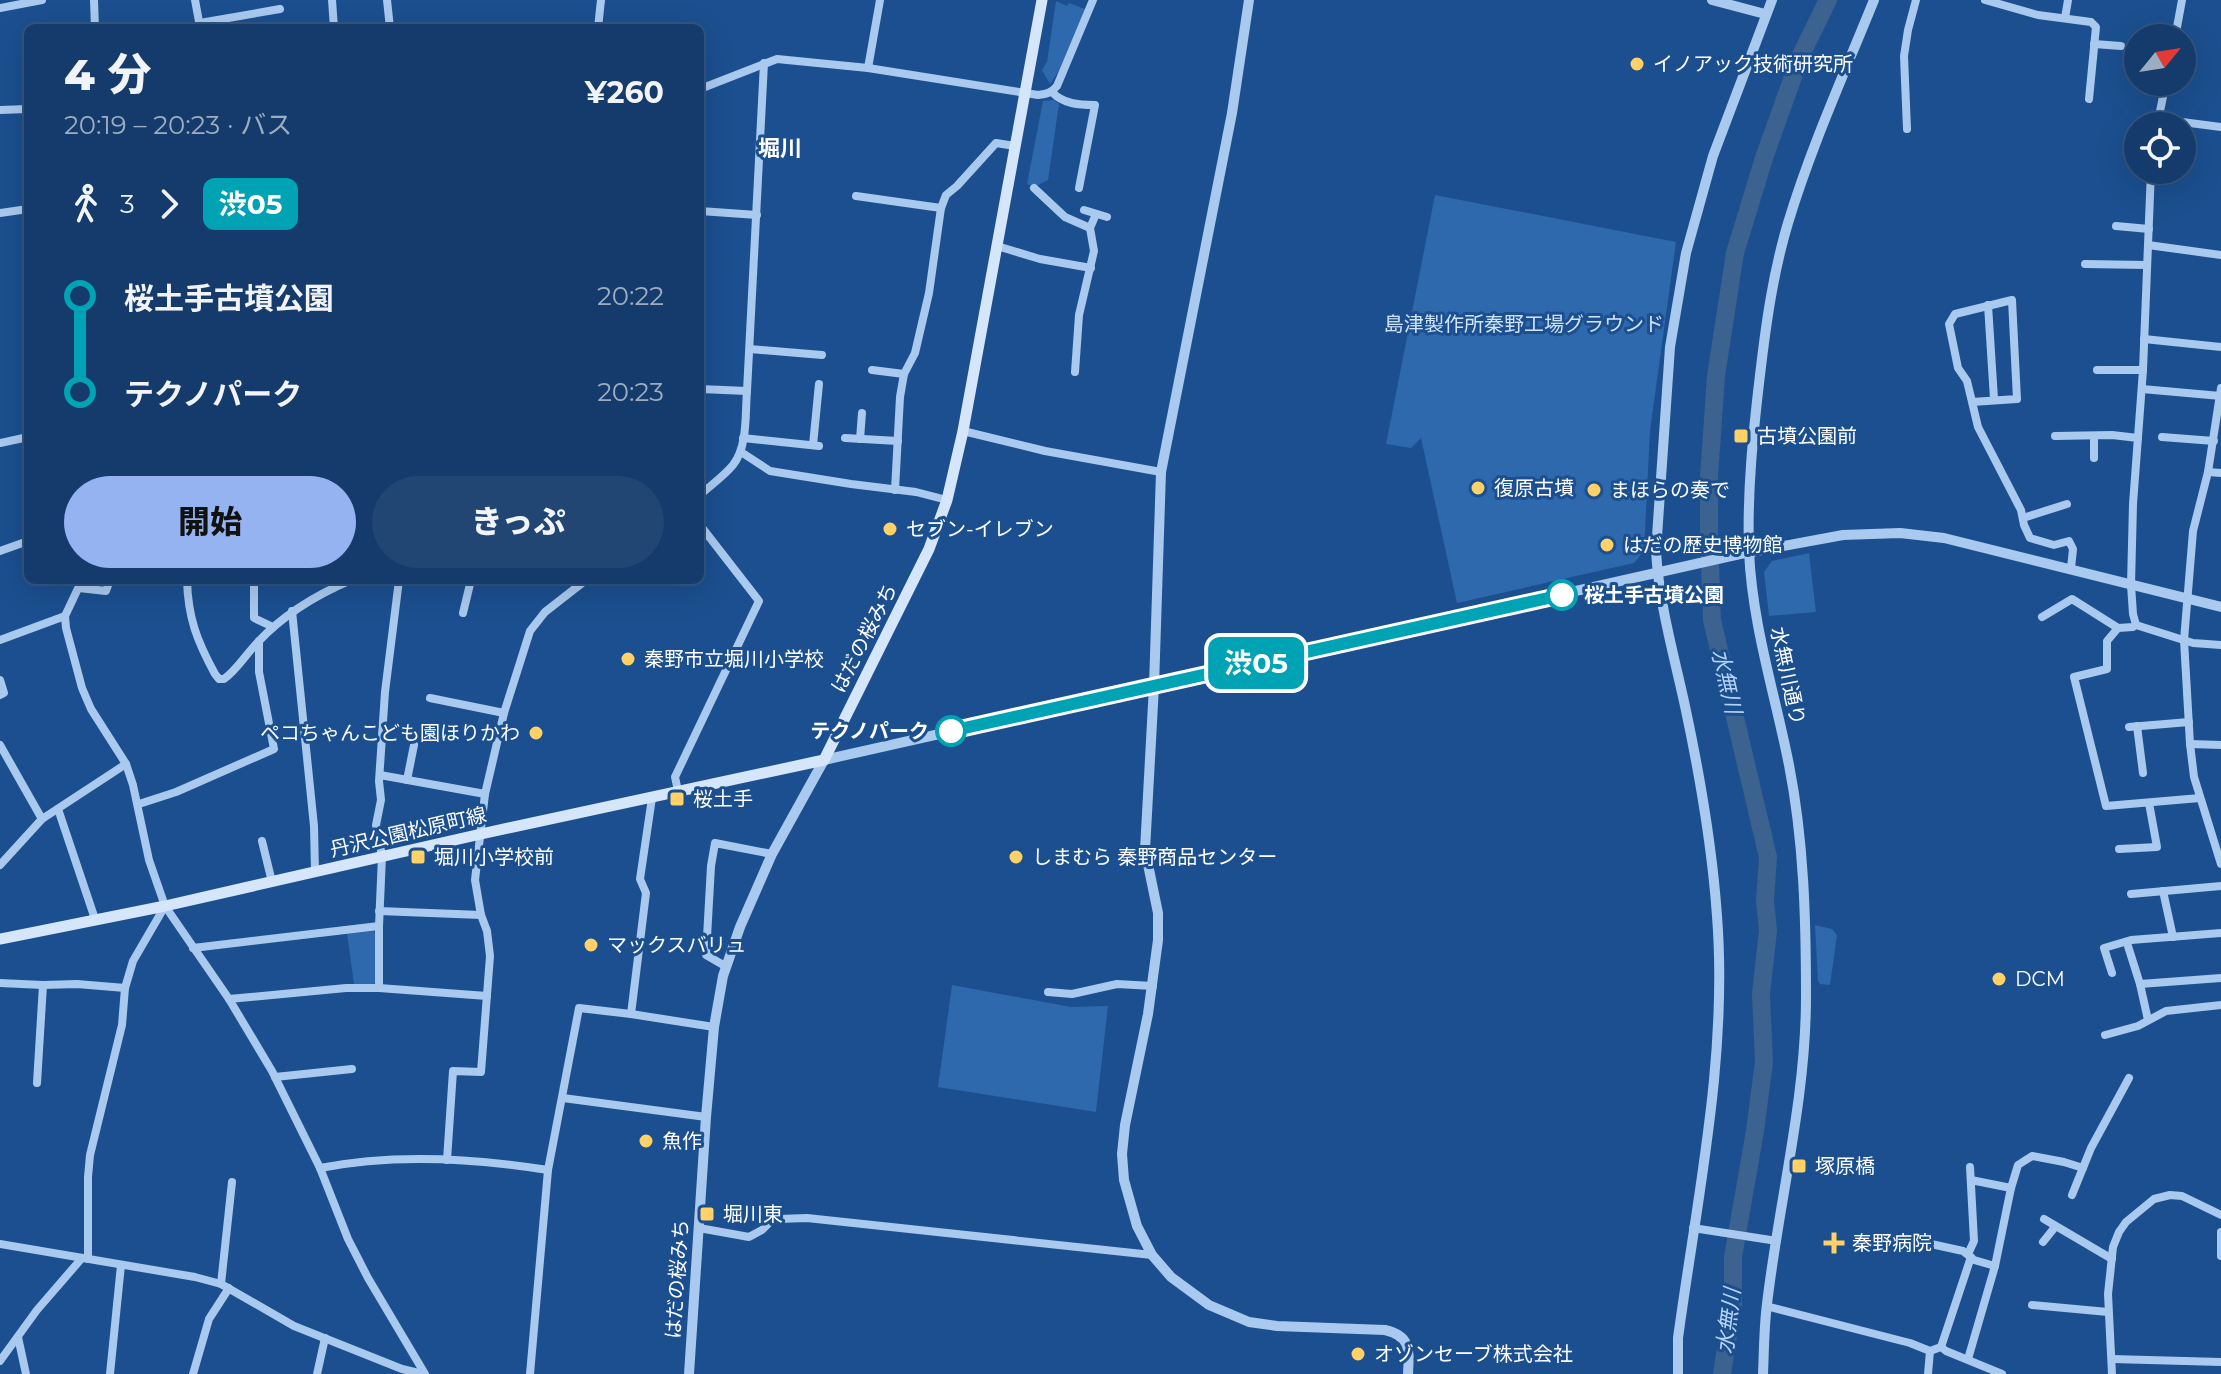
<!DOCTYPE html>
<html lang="ja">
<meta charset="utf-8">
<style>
body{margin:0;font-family:Montserrat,"Noto Sans JP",sans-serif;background:#214673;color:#f1f3f6;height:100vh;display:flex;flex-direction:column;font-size:30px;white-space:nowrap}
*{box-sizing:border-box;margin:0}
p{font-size:26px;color:#9dadc1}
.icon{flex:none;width:44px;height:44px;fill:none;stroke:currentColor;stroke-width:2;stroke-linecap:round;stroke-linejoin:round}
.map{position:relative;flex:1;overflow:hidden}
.side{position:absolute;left:24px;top:24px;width:680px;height:560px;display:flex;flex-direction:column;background:#143b6b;border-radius:12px;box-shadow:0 8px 32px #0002,0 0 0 2px #33557e}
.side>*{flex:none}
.badge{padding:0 16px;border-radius:12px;font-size:28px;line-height:52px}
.needle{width:52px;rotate:60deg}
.fabs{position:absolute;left:2124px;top:24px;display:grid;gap:16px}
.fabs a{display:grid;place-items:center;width:72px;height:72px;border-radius:50%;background:#143b6b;box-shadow:0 8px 32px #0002,0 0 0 2px #33557e;font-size:40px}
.map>.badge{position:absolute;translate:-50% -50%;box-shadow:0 0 0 4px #fff}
.legs{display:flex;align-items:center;gap:12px;height:88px;padding:0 40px;font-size:26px}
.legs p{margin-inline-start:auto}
.headline{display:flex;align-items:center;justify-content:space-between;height:136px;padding:0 40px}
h1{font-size:44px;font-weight:800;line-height:60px}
.button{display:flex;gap:16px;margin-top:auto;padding:16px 40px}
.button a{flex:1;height:92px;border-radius:48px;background:#95b2f1;color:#111;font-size:32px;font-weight:800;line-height:92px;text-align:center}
.button a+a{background:#214673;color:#f1f3f6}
ul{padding:0 40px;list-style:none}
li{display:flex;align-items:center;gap:28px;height:96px;font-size:30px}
li i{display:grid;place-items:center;width:12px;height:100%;margin:0 10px;background:currentColor}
li i::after{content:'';width:20px;height:20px;margin:-10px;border:6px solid;border-radius:50%;background:#143b6b}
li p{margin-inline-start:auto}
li:first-child i{background:linear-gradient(#0000 50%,currentColor 0)}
li:last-child i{background:linear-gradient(currentColor 50%,#0000 0)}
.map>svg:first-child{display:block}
</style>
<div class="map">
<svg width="2221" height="1374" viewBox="0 0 2221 1374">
<rect width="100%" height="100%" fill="#1b4f8f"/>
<!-- green -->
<g fill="#2e69ad">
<polygon points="1056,1 1067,6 1069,3 1085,9 1059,71 1050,84 1042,70 1047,62"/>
<polygon points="1054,100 1059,104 1048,180 1034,187 1027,184 1043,101"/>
<polygon points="1435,195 1676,242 1650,431 1644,551 1634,563 1457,603 1421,438 1411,448 1386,444"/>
<polygon points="1809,553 1816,612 1769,616 1764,572 1772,561"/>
<polygon points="1815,925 1832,929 1837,935 1830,985 1820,984 1818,981"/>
<polygon points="373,931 376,934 376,981 373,985 354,984 347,934"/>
<polygon points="952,985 1071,1007 1108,1006 1096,1112 938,1087"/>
</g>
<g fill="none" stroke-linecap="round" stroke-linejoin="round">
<!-- river -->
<polyline stroke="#3c6290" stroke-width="18" points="1722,1374 1733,1303 1733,1257 1755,1131 1764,1062 1761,994 1768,931 1765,901 1768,857 1712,620 1709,536 1709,477 1716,376 1735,253 1764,158 1800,57 1828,0"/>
<!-- minor -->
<g stroke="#a9c9ee" stroke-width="8">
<polyline points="94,0 95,28"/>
<polyline points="195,0 200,27"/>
<polyline points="332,0 334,28"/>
<polyline points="387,0 390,28"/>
<polyline points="1985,0 2038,15 2091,22 2096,27 2089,99"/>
<polyline points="0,8 42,0"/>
<polyline points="2065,18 2068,0"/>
<polyline points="200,23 280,9"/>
<polyline points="598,28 601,0"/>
<polyline points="2175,38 2182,0"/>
<polyline points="2094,44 2121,46"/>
<polyline points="868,68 880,0"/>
<path d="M700,89L777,59L868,68L1038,95C1047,94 1051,93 1057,86L1093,0"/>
<path d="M1052,92C1063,104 1079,105 1095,105L1079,188"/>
<polyline points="0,110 28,109"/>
<polyline points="2159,119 2221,127"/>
<polyline points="2157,126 2166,82"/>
<polyline points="1907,129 1904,56 1908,30 1916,0"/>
<polyline points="1034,188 1065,217 1090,228"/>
<polyline points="856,196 941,208"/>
<polyline points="1084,210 1107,217"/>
<polyline points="700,211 757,215"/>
<polyline points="0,213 28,209"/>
<polyline points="2116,226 2149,229"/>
<polyline points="2148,245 2221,255"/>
<polyline points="997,246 1040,259 1091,268"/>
<polyline points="2085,264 2147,265"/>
<polyline points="1988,305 1994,399"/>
<polyline points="2144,339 2221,347"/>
<polyline points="750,349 822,355"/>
<polyline points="872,370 904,374"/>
<polyline points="2097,370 2143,370"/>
<polyline points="1075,372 1079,315 1094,251 1090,228 1096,214"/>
<polyline points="2221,388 2208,472 2193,531 2184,640 2190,744 2194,777 2221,864"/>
<polyline points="700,389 747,391"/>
<polyline points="2142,389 2221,396"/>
<polyline points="1972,402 2017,399 2012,300 1955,314 1949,324 1958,368 1967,381 1978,427 2021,510 2024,525 2030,538 2054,545 2069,541 2073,549 2071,568"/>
<polyline points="963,431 1045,451 1161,472"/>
<polyline points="2055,436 2112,435 2138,438"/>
<polyline points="2094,436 2094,458"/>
<polyline points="2162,437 2214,441"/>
<polyline points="743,438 819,446"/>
<polyline points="845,438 898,441"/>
<polyline points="860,439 862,413"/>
<polyline points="0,443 28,437"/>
<polyline points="813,445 819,384"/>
<polyline points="741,452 770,471 851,484 916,492 947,500"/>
<polyline points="2208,472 2221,473"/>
<polyline points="895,490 900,397 904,374 915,353 929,293 941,208 946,195 957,186 996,143 1015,146"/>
<path d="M700,495C711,485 724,476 733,465C748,446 745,414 747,391L764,63"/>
<polyline points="2023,518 2067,504"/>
<polyline points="0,551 28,541"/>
<polyline points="82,580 65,616 66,628 82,688 91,709 126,764 133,785 149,860 165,906 229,999 272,1071 320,1168 348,1239 368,1278 425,1374"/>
<path d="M187,580C188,618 197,641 215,674L219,679H224C237,670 246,654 258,642C284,614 316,595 351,580"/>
<polyline points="254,580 254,618 273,627"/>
<polyline points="79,588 106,591 110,580"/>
<polyline points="292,611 314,826 315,872"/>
<polyline points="463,613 471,580"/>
<polyline points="2042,617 2072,599 2118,628"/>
<polyline points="2136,625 2133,614 2131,585 2133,504 2143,370 2151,170"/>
<polyline points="0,640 65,616"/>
<polyline points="0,680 4,693 0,695"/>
<polyline points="430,698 504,713"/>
<polyline points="2137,726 2143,773"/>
<polyline points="2129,727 2189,722"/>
<polyline points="2190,744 2221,745"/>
<polyline points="0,745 42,819"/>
<polyline points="380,775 485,794"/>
<polyline points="407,780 414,745"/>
<polyline points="678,791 675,777 759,601 700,525"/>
<polyline points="2200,798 2106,806 2074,677 2107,669 2107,641 2118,628 2133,627 2136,625 2193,643 2221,645"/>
<polyline points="139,804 176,792 274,749 259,672 259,641"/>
<polyline points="58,809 95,919"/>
<polyline points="262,841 272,882"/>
<polyline points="2119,849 2157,847 2149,803"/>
<polyline points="0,865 42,819 126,764"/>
<polyline points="2163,891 2173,937"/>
<polyline points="2131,894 2221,886"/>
<polyline points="379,911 481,915"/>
<polyline points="2127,943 2140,984 2148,1020"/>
<polyline points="193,948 379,926"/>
<polyline points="725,966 706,955 711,866 715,843 772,854"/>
<polyline points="2112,973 2104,948 2131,940 2221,933"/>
<polyline points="0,983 43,985 77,984 125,988"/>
<polyline points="2140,984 2221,978"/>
<polyline points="379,988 379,926 382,856 376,825 381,800 379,781 385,692 399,580"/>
<polyline points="1048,992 1072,994 1117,984 1153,986"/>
<polyline points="229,999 346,988 379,988 487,996"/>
<polyline points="631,1014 646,893 640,879 652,798"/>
<polyline points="2105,1035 2138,1026 2166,1011 2221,1005"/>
<polyline points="275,1077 352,1069"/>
<polyline points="37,1083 43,985"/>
<polyline points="563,1098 706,1117"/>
<polyline points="447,1160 453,1071 481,1072 490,956 487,931 481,915 475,880 485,794 504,713 530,631 545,612 586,580"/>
<path d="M320,1168C395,1153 473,1158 548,1170"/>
<polyline points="1971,1180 2011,1188"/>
<polyline points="2072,1195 2091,1148 2129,1078"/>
<polyline points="2044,1219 2112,1259"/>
<polyline points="699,1228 749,1237 762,1230 770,1222 778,1219 807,1218 1152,1255"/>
<polyline points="1693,1228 1777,1241"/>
<polyline points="2221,1232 2221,1256"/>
<polyline points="2043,1242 2055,1227"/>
<polyline points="0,1244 195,1277 221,1284 294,1326 402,1369 423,1374"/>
<polyline points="1931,1244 1963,1251 1974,1260 1995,1266"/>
<polyline points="1968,1254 1974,1241 1970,1167"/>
<polyline points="88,1259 88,1177 90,1155 122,1025 125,988 133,961 165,906"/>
<polyline points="221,1284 232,1182"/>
<polyline points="2032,1305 2108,1312"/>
<polyline points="1766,1306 1910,1343 1930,1351 1941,1347 1946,1351 2002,1374"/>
<polyline points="18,1337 26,1374"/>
<polyline points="1941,1347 1971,1257"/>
<polyline points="1968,1359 1995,1266 2011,1188 2018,1165 2032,1156 2064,1162 2083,1168"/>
<polyline points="2112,1359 2221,1362"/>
<polyline points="0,1361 37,1310 82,1258"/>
<polyline points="110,1374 121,1265"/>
<polyline points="193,1374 209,1319 229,1288"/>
<polyline points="317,1374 325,1338"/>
<polyline points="530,1374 548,1170 579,1008 631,1014 714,1027"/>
<polyline points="1928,1374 1930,1351"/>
<polyline points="2112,1374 2108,1294 2113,1247 2119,1232 2126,1222 2154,1199 2170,1195 2182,1196 2221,1215"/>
</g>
<!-- tertiary -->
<g stroke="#a9c9ee" stroke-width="10">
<path d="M1249,0L1232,113L1161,472L1154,686L1145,850L1158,913V940L1148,1014L1125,1125L1122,1154L1124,1180L1137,1226L1152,1255L1171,1277L1209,1305L1249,1322L1277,1326L1385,1330C1412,1336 1409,1352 1408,1374"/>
<polyline points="1712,0 1765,14"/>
<polyline points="689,1374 706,1117 714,1027 723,976 740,927 772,854 824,760 1740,554 1843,535 1900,533 1944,538 2221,607"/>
<path d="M1678,1374V1338C1697,1198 1728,1057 1717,916C1712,845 1700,776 1685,706C1674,655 1659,604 1656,551L1670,347L1686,253L1713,156L1772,0"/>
<path d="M1763,1374C1764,1351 1764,1327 1767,1304C1779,1201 1806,1100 1806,997C1806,920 1804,841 1789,765C1775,694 1752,624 1749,551C1747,492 1753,434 1760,375C1766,324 1773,273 1788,223C1811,147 1844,74 1874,0"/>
</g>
<!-- secondary -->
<polyline stroke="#d6e6fa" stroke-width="11" points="0,939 165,906 481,834 824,760 929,549 947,500 963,431 1042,0"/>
</g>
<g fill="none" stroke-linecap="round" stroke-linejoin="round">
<defs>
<polyline id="line-1" points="951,731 1562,595"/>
</defs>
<!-- line-1 casing -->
<use href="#line-1" stroke="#fff" stroke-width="18"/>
<!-- line-1 -->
<use href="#line-1" stroke="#00a3b4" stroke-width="12"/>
</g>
<!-- markers -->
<g fill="#ffd166" stroke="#1b4f8f" stroke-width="3">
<circle cx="1637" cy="64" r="8"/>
<rect x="1733" y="428" width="16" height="16" rx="4"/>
<circle cx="1478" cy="488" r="8"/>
<circle cx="1594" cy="490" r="8"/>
<circle cx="890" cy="529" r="8"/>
<circle cx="1607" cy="545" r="8"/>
<circle cx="628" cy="659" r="8"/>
<circle cx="536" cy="733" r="8"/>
<rect x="669" y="791" width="16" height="16" rx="4"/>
<rect x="410" y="849" width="16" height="16" rx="4"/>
<circle cx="1016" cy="857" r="8"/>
<circle cx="591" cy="945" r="8"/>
<circle cx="1999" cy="979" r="8"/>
<circle cx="646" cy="1141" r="8"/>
<rect x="1791" y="1158" width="16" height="16" rx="4"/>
<rect x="699" y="1206" width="16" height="16" rx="4"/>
<path d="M1830 1231h8v8h8v8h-8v8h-8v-8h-8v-8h8z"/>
<circle cx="1358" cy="1354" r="8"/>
</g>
<g fill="#fff" stroke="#00a3b4" stroke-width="4">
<circle cx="1562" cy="595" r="14"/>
<circle cx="951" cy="731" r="14"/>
</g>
<g text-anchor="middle" stroke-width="6" stroke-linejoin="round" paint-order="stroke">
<!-- poi labels -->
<g font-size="20" fill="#fff" stroke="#1b4f8f" text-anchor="start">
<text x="1653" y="71">イノアック技術研究所</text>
<text x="1757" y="443">古墳公園前</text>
<text x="1494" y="495">復原古墳</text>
<text x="1610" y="497">まほらの奏で</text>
<text x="906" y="536">セブン-イレブン</text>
<text x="1623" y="552">はだの歴史博物館</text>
<text x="644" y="666">秦野市立堀川小学校</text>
<text x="520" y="740" text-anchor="end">ペコちゃんこども園ほりかわ</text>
<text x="693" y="806">桜土手</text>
<text x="434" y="864">堀川小学校前</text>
<text x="1032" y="864">しまむら 秦野商品センター</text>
<text x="607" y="952">マックスバリュ</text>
<text x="2015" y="986">DCM</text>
<text x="662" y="1148">魚作</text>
<text x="1815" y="1173">塚原橋</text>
<text x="723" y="1221">堀川東</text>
<text x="1852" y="1250">秦野病院</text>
<text x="1374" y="1361">オゾンセーブ株式会社</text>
</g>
<!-- park labels -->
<g font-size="20" fill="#cfe3fa" stroke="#1b4f8f">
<text x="1524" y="331">島津製作所秦野工場グラウンド</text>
</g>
<!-- stop labels -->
<g font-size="20" font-weight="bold" fill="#fff" stroke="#1b4f8f" text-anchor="start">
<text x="1584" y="602">桜土手古墳公園</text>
<text x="929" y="738" text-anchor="end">テクノパーク</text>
</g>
<!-- street labels -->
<g font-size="20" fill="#fff" stroke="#1b4f8f">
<text transform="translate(864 638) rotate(-63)" y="7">はだの桜みち</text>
<text transform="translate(1788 676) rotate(78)" y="7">水無川通り</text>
<text transform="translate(408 832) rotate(-13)" y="7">丹沢公園松原町線</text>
<text transform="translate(677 1279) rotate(-86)" y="7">はだの桜みち</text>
</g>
<!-- neighbourhood labels -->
<g font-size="22" font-weight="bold" fill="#fff" stroke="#1b4f8f">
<text x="780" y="156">堀川</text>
</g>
<!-- water labels -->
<g font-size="22" font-style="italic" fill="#b5d3f5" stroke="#1b4f8f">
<text transform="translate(1727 681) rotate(77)" y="8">水無川</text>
<text transform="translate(1728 1321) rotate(-83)" y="8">水無川</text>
</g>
</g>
</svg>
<div class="fabs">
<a><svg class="needle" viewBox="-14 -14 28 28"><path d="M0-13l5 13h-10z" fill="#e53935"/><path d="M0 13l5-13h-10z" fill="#9dadc1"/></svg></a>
<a><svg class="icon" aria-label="locate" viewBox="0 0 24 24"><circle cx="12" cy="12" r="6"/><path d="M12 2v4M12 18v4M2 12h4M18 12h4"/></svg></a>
</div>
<b class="badge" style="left:1256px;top:663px;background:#00a3b4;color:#fff">渋05</b>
<section class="side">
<div class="headline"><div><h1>4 分</h1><p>20:19 – 20:23 · バス</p></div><b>¥260</b></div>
<div class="legs"><svg class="icon" aria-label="walk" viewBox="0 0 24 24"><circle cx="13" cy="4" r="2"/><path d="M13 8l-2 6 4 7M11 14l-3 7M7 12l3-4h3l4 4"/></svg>3<svg class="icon" aria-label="forward" viewBox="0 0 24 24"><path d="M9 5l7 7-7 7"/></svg><b class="badge" style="background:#00a3b4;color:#fff">渋05</b></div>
<ul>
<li><i style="color:#00a3b4"></i><b>桜土手古墳公園</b><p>20:22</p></li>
<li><i style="color:#00a3b4"></i><b>テクノパーク</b><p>20:23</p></li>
</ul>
<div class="button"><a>開始</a><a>きっぷ</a></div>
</section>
</div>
